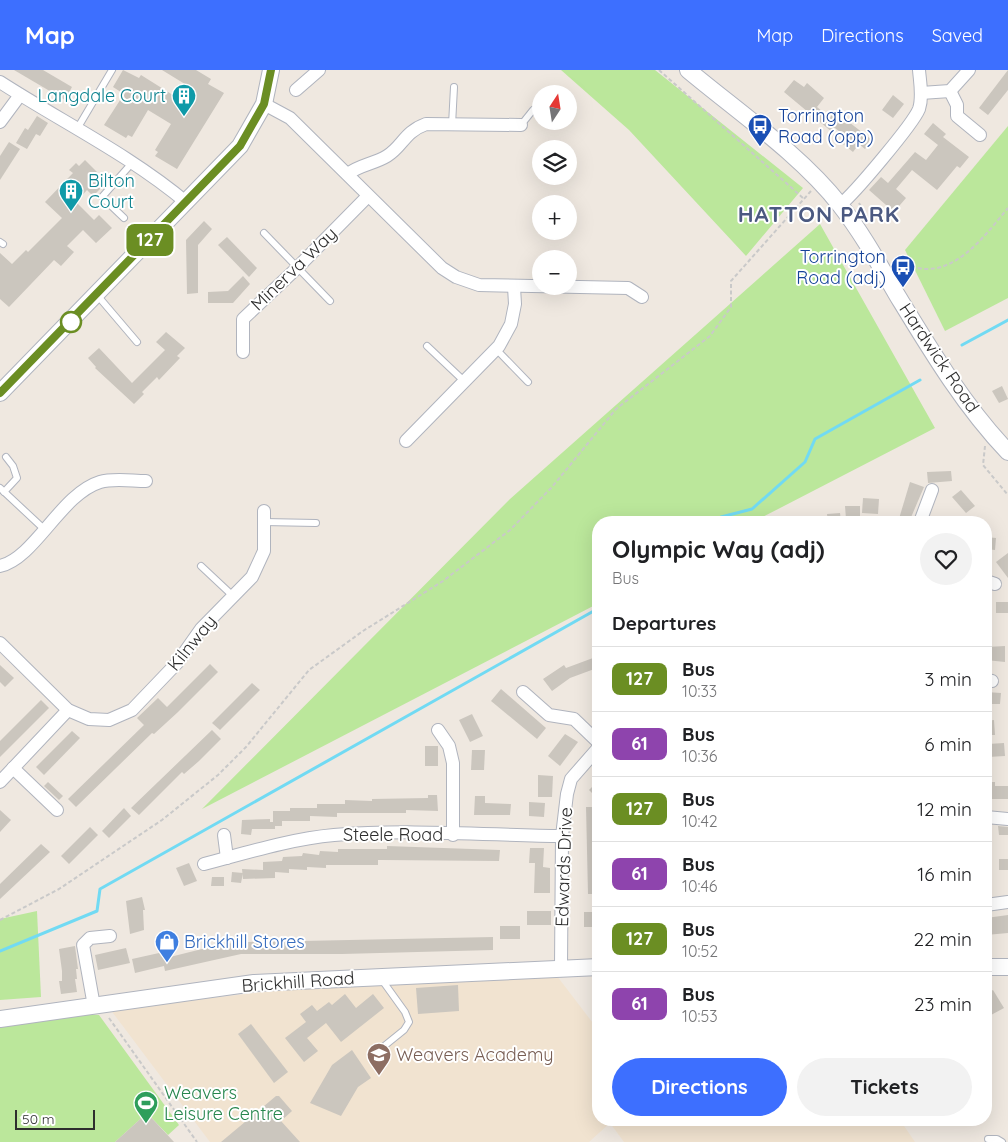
<!DOCTYPE html>
<meta charset="utf-8">
<style>
body{margin:0;font-family:Quicksand,sans-serif;background:#f2f2f2;color:#202124;height:100vh;display:flex;flex-direction:column;font-size:19px;white-space:nowrap}
*{box-sizing:border-box;margin:0}
p{font-size:16px;color:#757577}
.icon{flex:none;width:28px;height:28px;fill:none;stroke:currentColor;stroke-width:2;stroke-linecap:round;stroke-linejoin:round}
.map{position:relative;flex:1;overflow:hidden}
.drawer{position:absolute;left:592px;top:446px;width:400px;height:610px;display:flex;flex-direction:column;background:#fff;border-radius:20px;box-shadow:0 5px 20px #0002}
.drawer>*{flex:none}
.badge{padding:0 10px;border-radius:8px;font-size:18px;line-height:32px}
.needle{width:32px;rotate:12deg}
.fabs{position:absolute;left:532px;top:15px;display:grid;gap:10px}
.fabs a{display:grid;place-items:center;width:45px;height:45px;border-radius:50%;background:#fff;box-shadow:0 5px 20px #0002;font-size:25px}
.scale{position:absolute;left:15px;bottom:12px;width:80px;box-sizing:border-box;padding-left:5px;border:2px solid #2e2e2e;border-top:0;font-size:14px;line-height:18px;white-space:nowrap;color:#2e2e2e;-webkit-text-stroke:4px #fff;paint-order:stroke}
.map>.badge{position:absolute;translate:-50% -50%;box-shadow:0 0 0 2px #fff}
h2{padding:0 20px;font-size:19px;line-height:45px}
.round{display:grid;place-items:center;flex:none;width:52px;height:52px;border-radius:26px;background:#f2f2f2}
.headline{display:flex;align-items:center;justify-content:space-between;height:85px;padding:0 20px}
h1{font-size:24px;font-weight:800;line-height:38px}
.button{display:flex;gap:10px;margin-top:auto;padding:10px 20px}
.button a{flex:1;height:58px;border-radius:30px;background:#3d6fff;color:#fff;font-size:20px;font-weight:800;line-height:58px;text-align:center}
.button a+a{background:#f2f2f2;color:#202124}
ul{padding:0;list-style:none}
li{display:flex;align-items:center;gap:15px;height:65px;padding:0 20px;border-top:1px solid #e0e0e0}
li div{flex:1}
li b{display:block;font-size:19px}
li em{font-style:normal}
li .badge{min-width:55px;font-weight:700;text-align:center}
header{display:flex;align-items:center;gap:30px;box-sizing:border-box;height:70px;padding:0 25px;background:#3d6fff;color:#fff}
header strong{font-size:24px}
nav{display:flex;gap:28px;margin-inline-start:auto;font-size:18px}
.map>svg:first-child{display:block}
</style>
<header>
<strong>Map</strong>
<nav><a>Map</a><a>Directions</a><a>Saved</a></nav>
</header>
<div class="map">
<svg width="1008" height="1072" viewBox="0 0 1008 1072">
<rect width="100%" height="100%" fill="#efe8e0"/>
<!-- education -->
<polygon fill="#f1e3d0" points="557,906 599,961 599,1050 900,1050 915,1072 624,1072 610,1053 589,1072 210,1072 110,939 283,920 372,914"/>
<!-- green -->
<g fill="#bbe79b">
<polygon points="561,0 655,0 803,118 746,186 629,60"/>
<polygon points="1008,56 1008,228 945,261 905,180"/>
<polygon points="820,154 935,358 753,452 599,452 599,533 202,739 510,429"/>
<polygon points="37,841 41,927 0,930 0,849"/>
<polygon points="85,944 99,945 179,1055 168,1065 147,1043 115,1072 0,1072 0,955"/>
</g>
<g fill="none" stroke-linecap="round" stroke-linejoin="round">
<!-- stream -->
<g stroke="#71daf3" stroke-width="3">
<polyline points="962,275 1008,250"/>
<polyline points="719,452 721,447 752,439 805,392 815,369 920,310"/>
<polyline points="0,881 97,841 100,819 599,538"/>
</g>
</g>
<!-- building -->
<g fill="#cbc6be">
<polygon points="14,0 43,0 72,17 65,30"/>
<polygon points="123,0 139,8 141,5 184,32 193,19 162,0 196,0 211,9 208,14 224,23 177,99 155,86 158,82 155,80 171,54 148,40 132,67 128,65 126,68 104,55 124,24 113,17"/>
<polygon points="1008,0 1008,20 988,45 979,38"/>
<polygon points="794,10 804,17 807,13 824,28 817,37 830,48 833,43 843,52 845,49 872,70 865,79 859,74 853,82 843,74 848,68 835,58 832,62 784,22"/>
<polygon points="893,25 904,34 893,48 882,40"/>
<polygon points="37,46 48,53 40,66 36,64 27,79 16,73 25,58 28,60"/>
<polygon points="933,53 946,64 943,67 969,87 960,98 957,96 937,120 912,100 896,119 906,128 894,142 869,120 881,107 888,113 915,82 926,90 938,75 924,64"/>
<polygon points="9,72 20,79 0,110 0,86"/>
<polygon points="85,90 102,107 97,112 102,117 93,126 87,120 76,132 94,150 99,145 112,158 96,173 83,160 67,176 74,182 61,196 54,190 9,237 0,229 0,183 12,194 26,180 28,182 62,148 45,132 73,103 69,100 76,93 79,96"/>
<polygon points="204,151 212,159 198,175 198,223 187,224 186,170"/>
<polygon points="227,167 257,198 249,207 218,175"/>
<polygon points="243,206 250,214 233,233 208,233 208,222 228,221"/>
<polygon points="166,262 185,278 177,286 180,288 159,310 157,307 142,322 144,324 134,334 95,298 96,297 88,288 99,278 132,313 165,280 156,272"/>
<polygon points="1002,316 1008,329 999,333 992,321"/>
<polygon points="951,401 952,411 928,413 927,402"/>
<polygon points="910,412 924,417 909,452 898,452"/>
<polygon points="961,420 975,436 966,443 952,427"/>
<polygon points="863,428 879,429 878,444 862,443"/>
<polygon points="845,436 860,436 860,449 846,449"/>
<polygon points="840,443 841,452 828,452 827,444"/>
<polygon points="986,467 996,468 995,480 986,479"/>
<polygon points="1008,483 1008,508 996,492"/>
<rect x="996" y="532" width="12" height="11"/>
<polygon points="1005,576 1005,592 986,590 986,577"/>
<polygon points="593,588 597,598 570,608 552,621 543,609 564,595 566,598"/>
<polygon points="210,594 218,602 178,642 154,664 152,663 76,737 68,729 144,655 137,648 158,628 167,637"/>
<polygon points="0,595 14,608 5,617 0,612"/>
<polygon points="252,613 260,620 220,660 212,653"/>
<polygon points="501,619 546,658 537,669 491,631"/>
<polygon points="986,622 1001,623 1000,634 986,634"/>
<polygon points="41,630 49,638 0,687 0,671"/>
<polygon points="472,644 483,666 470,672 459,650"/>
<polygon points="994,650 995,665 986,665 986,651"/>
<polygon points="212,660 221,669 199,691 184,704 182,702 139,745 131,738"/>
<polygon points="72,661 80,668 44,705 36,697"/>
<polygon points="565,664 578,672 560,696 548,686"/>
<polygon points="1004,673 1005,686 988,687 988,674"/>
<rect x="425" y="676" width="13" height="20"/>
<polygon points="472,680 485,680 484,700 471,700"/>
<polygon points="538,705 553,706 552,727 538,727"/>
<polygon points="599,710 599,730 589,720"/>
<polygon points="48,712 63,726 59,730 44,716"/>
<polygon points="986,712 995,712 995,716 1008,716 1008,729 986,729"/>
<polygon points="428,725 437,725 438,741 406,740 406,743 337,743 337,747 310,746 310,751 282,751 282,756 275,756 275,759 252,759 251,765 241,764 242,750 270,749 270,752 273,752 273,741 290,741 290,738 317,738 317,734 345,734 345,730 372,731 372,729 428,728"/>
<polygon points="475,726 485,726 485,733 511,734 510,745 474,745"/>
<polygon points="529,732 545,733 544,747 529,746"/>
<polygon points="586,737 599,737 599,824 588,824"/>
<polygon points="124,738 131,746 109,768 102,761"/>
<polygon points="0,740 11,750 0,762"/>
<polygon points="998,756 1008,757 1008,765 999,765"/>
<polygon points="90,757 98,765 69,794 61,786"/>
<polygon points="41,774 50,782 0,829 0,814"/>
<polygon points="387,776 500,780 499,791 382,790 378,790 378,795 326,795 326,798 307,797 307,800 289,799 289,803 275,802 275,808 243,809 242,799 263,800 263,792 282,791 283,787 302,786 303,783 319,785 320,781 338,782 338,779 387,779"/>
<polygon points="530,778 544,778 543,797 550,798 550,823 534,823 535,793 529,793"/>
<rect x="999" y="789" width="9" height="11"/>
<polygon points="189,793 197,811 184,816 176,798"/>
<polygon points="232,802 243,803 241,813 231,812"/>
<polygon points="212,807 224,807 224,816 211,816"/>
<polygon points="142,827 145,840 143,840 144,860 130,864 126,831"/>
<rect x="527" y="841" width="24" height="14"/>
<rect x="584" y="842" width="15" height="15"/>
<polygon points="1008,845 1008,863 986,865 986,848"/>
<rect x="500" y="856" width="20" height="13"/>
<polygon points="493,867 493,880 342,884 241,884 165,901 164,896 135,903 132,889 159,883 168,882 170,887 222,874 248,872"/>
<polygon points="75,876 78,899 76,899 77,909 75,909 77,922 61,924 59,911 62,911 62,901 59,879"/>
<polygon points="126,878 130,893 98,900 95,885"/>
<polygon points="458,915 459,941 418,944 416,918"/>
<polygon points="993,920 1004,938 991,945 986,938 986,924"/>
<polygon points="345,924 356,938 373,924 384,938 341,972 326,953 307,968 318,981 304,992 285,968 306,952 300,944 312,935 317,941 329,932 332,935"/>
<polygon points="251,954 288,1002 274,1013 238,964"/>
<polygon points="352,980 371,1008 358,1017 341,1046 310,1033 332,995"/>
<polygon points="276,1026 279,1026 292,1041 281,1051 300,1072 221,1072"/>
<polygon points="147,1043 174,1072 115,1072"/>
</g>
<g fill="none" stroke-linecap="round" stroke-linejoin="round">
<defs>
<g id="service">
<polyline points="452,55 454,17"/>
<polyline points="521,55 533,40"/>
<polyline points="77,59 112,0"/>
<polyline points="124,148 102,127 132,93"/>
<polyline points="264,163 330,231"/>
<polyline points="0,172 3,174"/>
<polyline points="97,225 137,272"/>
<polyline points="427,276 464,311"/>
<polyline points="496,279 528,312"/>
<polyline points="0,418 44,459"/>
<polyline points="4,422 17,408 13,396 6,387"/>
<polyline points="264,452 316,453"/>
<polyline points="201,496 233,526"/>
<polyline points="378,981 404,960 409,952 405,942 382,910"/>
<polyline points="988,1069 997,1069 1002,1072"/>
</g>
<g id="minor">
<path d="M0,12C62,52 130,85 187,133"/>
<polyline points="296,20 319,0"/>
<polyline points="950,21 957,35 957,46 980,65"/>
<polyline points="921,23 950,21 969,0"/>
<polyline points="264,34 290,48 442,198 456,207 479,215 628,218 642,227"/>
<polyline points="0,52 20,25"/>
<path d="M348,104C359,95 374,94 387,86C403,76 404,62 426,54L521,55"/>
<path d="M840,135C854,124 913,54 919,39C923,27 920,12 919,0"/>
<polyline points="243,282 243,249 297,198 368,126"/>
<polyline points="406,371 499,276 511,254 515,234 514,217"/>
<polyline points="920,452 932,420"/>
<path d="M0,496C35,488 61,424 100,412C113,408 132,411 146,411"/>
<polyline points="986,511 995,514"/>
<polyline points="0,573 68,640 89,649 109,650 132,640 177,593 201,559 252,507 264,481 264,441"/>
<polyline points="986,610 992,611"/>
<polyline points="523,622 549,645 574,649 599,673"/>
<polyline points="438,660 449,676 453,693 453,765"/>
<polyline points="13,698 57,740"/>
<polyline points="0,712 68,640"/>
<polyline points="986,747 1008,749"/>
<polyline points="224,765 227,788"/>
<path d="M204,794C246,783 290,769 334,765C407,759 488,765 562,766"/>
<polyline points="986,835 1008,832"/>
<polyline points="561,897 562,766 567,724 571,709 599,677"/>
<polyline points="94,936 83,875 90,868 110,866"/>
</g>
<g id="tertiary">
<path d="M688,0C737,41 801,85 840,135C862,163 879,194 897,225C930,279 964,336 1008,382"/>
<polyline points="0,323 240,76 264,34 271,0"/>
<polyline points="986,897 1008,897"/>
<polyline points="0,949 254,913 599,897"/>
</g>
</defs>
<!-- service casing -->
<use href="#service" stroke="#b0b4be" stroke-width="8"/>
<!-- minor casing -->
<use href="#minor" stroke="#b0b4be" stroke-width="14"/>
<!-- tertiary casing -->
<use href="#tertiary" stroke="#b0b4be" stroke-width="18"/>
<!-- path -->
<g stroke="#c9c9c9" stroke-width="2" stroke-dasharray="4 2.5" stroke-linecap="butt">
<polyline points="659,0 803,128"/>
<polyline points="859,133 869,150"/>
<path d="M893,190C903,193 916,199 927,199C961,199 987,163 1008,138"/>
<polyline points="985,376 983,395 1008,425"/>
<polyline points="0,850 59,819 162,750 218,705 246,677 309,600 363,561 443,511 510,460 552,417 616,339 710,266 731,237 731,211 811,121"/>
<polyline points="109,948 197,1072"/>
</g>
<!-- service -->
<use href="#service" stroke="#fff" stroke-width="6"/>
<!-- minor -->
<use href="#minor" stroke="#fff" stroke-width="12"/>
<!-- tertiary -->
<use href="#tertiary" stroke="#fff" stroke-width="16"/>
</g>
<g fill="none" stroke-linecap="round" stroke-linejoin="round">
<defs>
<polyline id="line" points="0,323 240,76 264,34 271,0"/>
</defs>
<!-- line casing -->
<use href="#line" stroke="#fff" stroke-width="11"/>
<!-- line -->
<use href="#line" stroke="#6b8e23" stroke-width="8"/>
</g>
<!-- icons -->
<defs>
<symbol id="building-pin" viewBox="-11 -11 22 30"><path d="M0 17L-7.5 6A9.5 9.5 0 1 1 7.5 6Z" fill="#0f9aa8" stroke="#fff"/><path d="M-4-6H4V6H1V3H-1V6H-4ZM-2.5-4.3h1.7v1.8h-1.7ZM.8-4.3h1.7v1.8H.8ZM-2.5-1h1.7V.8h-1.7ZM.8-1h1.7V.8H.8Z" fill="#fff"/></symbol>
<symbol id="bus-pin" viewBox="-11 -11 22 30"><path d="M0 17L-7.5 6A9.5 9.5 0 1 1 7.5 6Z" fill="#1a4fb4" stroke="#fff"/><path d="M-5-6H5V4H4V6H2V4H-2V6H-4V4H-5ZM-3.5-4V0h7V-4ZM-3.5 1.2v1.5H-2V1.2ZM2 1.2v1.5H3.5V1.2Z" fill="#fff"/></symbol>
<symbol id="shop-pin" viewBox="-11 -11 22 30"><path d="M0 17L-7.5 6A9.5 9.5 0 1 1 7.5 6Z" fill="#3f7fe0" stroke="#fff"/><path d="M-5-2.5h2.3a2.7 3.5 0 0 1 5.4 0H5L5.5 6h-11ZM-1.5-2.5h3a1.5 2.3 0 0 0-3 0Z" fill="#fff"/></symbol>
<symbol id="school-pin" viewBox="-11 -11 22 30"><path d="M0 17L-7.5 6A9.5 9.5 0 1 1 7.5 6Z" fill="#8d6e63" stroke="#fff"/><path d="M0-5L7-2L0 1L-7-2ZM-4 1L0 2.5L4 1V4Q0 6-4 4Z" fill="#fff"/></symbol>
<symbol id="stadium-pin" viewBox="-11 -11 22 30"><path d="M0 17L-7.5 6A9.5 9.5 0 1 1 7.5 6Z" fill="#2e9e5b" stroke="#fff"/><path d="M0-5a6.5 5 0 1 0 0 10a6.5 5 0 1 0 0-10ZM-3.5-1.8h7v3.6h-7Z" fill="#fff"/></symbol>
</defs>
<g fill-rule="evenodd">
<use href="#building-pin" x="170" y="12" width="28" height="38"/>
<use href="#bus-pin" x="746" y="42" width="28" height="38"/>
<use href="#building-pin" x="57" y="107" width="28" height="38"/>
<use href="#bus-pin" x="889" y="183" width="28" height="38"/>
<use href="#shop-pin" x="153" y="858" width="28" height="38"/>
<use href="#school-pin" x="365" y="971" width="28" height="38"/>
<use href="#stadium-pin" x="132" y="1019" width="28" height="38"/>
</g>
<!-- markers -->
<circle fill="#fff" stroke="#6b8e23" stroke-width="2.5" cx="71" cy="252" r="10"/>
<g text-anchor="middle" stroke-width="4" stroke-linejoin="round" paint-order="stroke">
<!-- culture labels -->
<g font-size="18" fill="#0d838f" stroke="#fff" text-anchor="end">
<text x="166" y="32">Langdale Court</text>
<text x="88" y="117" text-anchor="start">Bilton<tspan x="88" dy="21">Court</tspan></text>
</g>
<!-- transit labels -->
<g font-size="18" fill="#164399" stroke="#fff" text-anchor="start">
<text x="778" y="52">Torrington<tspan x="778" dy="21">Road (opp)</tspan></text>
<text x="886" y="193" text-anchor="end">Torrington<tspan x="886" dy="21">Road (adj)</tspan></text>
</g>
<!-- street labels -->
<g font-size="18" fill="#2e2e2e" stroke="#fff">
<text transform="translate(294 199) rotate(-44)" y="6">Minerva Way</text>
<text transform="translate(939 288) rotate(56)" y="6">Hardwick Road</text>
<text transform="translate(192 573) rotate(-51)" y="6">Kilnway</text>
<text x="393" y="771">Steele Road</text>
<text transform="translate(564 797) rotate(-88)" y="6">Edwards Drive</text>
<text transform="translate(298 912) rotate(-4)" y="6">Brickhill Road</text>
</g>
<!-- shop labels -->
<g font-size="18" fill="#366cbe" stroke="#fff" text-anchor="start">
<text x="184" y="878">Brickhill Stores</text>
</g>
<!-- education labels -->
<g font-size="18" fill="#785e54" stroke="#fff" text-anchor="start">
<text x="396" y="991">Weavers Academy</text>
</g>
<!-- leisure labels -->
<g font-size="18" fill="#27864d" stroke="#fff" text-anchor="start">
<text x="164" y="1029">Weavers<tspan x="164" dy="21">Leisure Centre</tspan></text>
</g>
<!-- district labels -->
<g font-size="22" font-weight="bold" letter-spacing="1" fill="#4b5981" stroke="#fff">
<text x="819" y="152">HATTON PARK</text>
</g>
</g>
</svg>
<div class="fabs">
<a><svg class="needle" viewBox="-14 -14 28 28"><path d="M0-13l5 13h-10z" fill="#e53935"/><path d="M0 13l5-13h-10z" fill="#757577"/></svg></a>
<a><svg class="icon" aria-label="layers" viewBox="0 0 24 24"><path d="M12 4l9 5-9 5-9-5zM3 14l9 5 9-5"/></svg></a>
<a>+</a>
<a>−</a>
</div>
<div class="scale">50 m</div>
<b class="badge" style="left:150px;top:170px;background:#6b8e23;color:#fff">127</b>
<section class="drawer">
<div class="headline"><div><h1>Olympic Way (adj)</h1><p>Bus</p></div><a class="round"><svg class="icon" aria-label="heart" viewBox="0 0 24 24"><path d="M12 20l-8-8c-3-5 5-10 8-4 3-6 11-1 8 4z"/></svg></a></div>
<h2>Departures</h2>
<ul>
<li><span class="badge" style="background:#6b8e23;color:#fff">127</span><div><b>Bus</b><p>10:33</p></div><em>3 min</em></li>
<li><span class="badge" style="background:#8e44ad;color:#fff">61</span><div><b>Bus</b><p>10:36</p></div><em>6 min</em></li>
<li><span class="badge" style="background:#6b8e23;color:#fff">127</span><div><b>Bus</b><p>10:42</p></div><em>12 min</em></li>
<li><span class="badge" style="background:#8e44ad;color:#fff">61</span><div><b>Bus</b><p>10:46</p></div><em>16 min</em></li>
<li><span class="badge" style="background:#6b8e23;color:#fff">127</span><div><b>Bus</b><p>10:52</p></div><em>22 min</em></li>
<li><span class="badge" style="background:#8e44ad;color:#fff">61</span><div><b>Bus</b><p>10:53</p></div><em>23 min</em></li>
</ul>
<div class="button"><a>Directions</a><a>Tickets</a></div>
</section>
</div>
